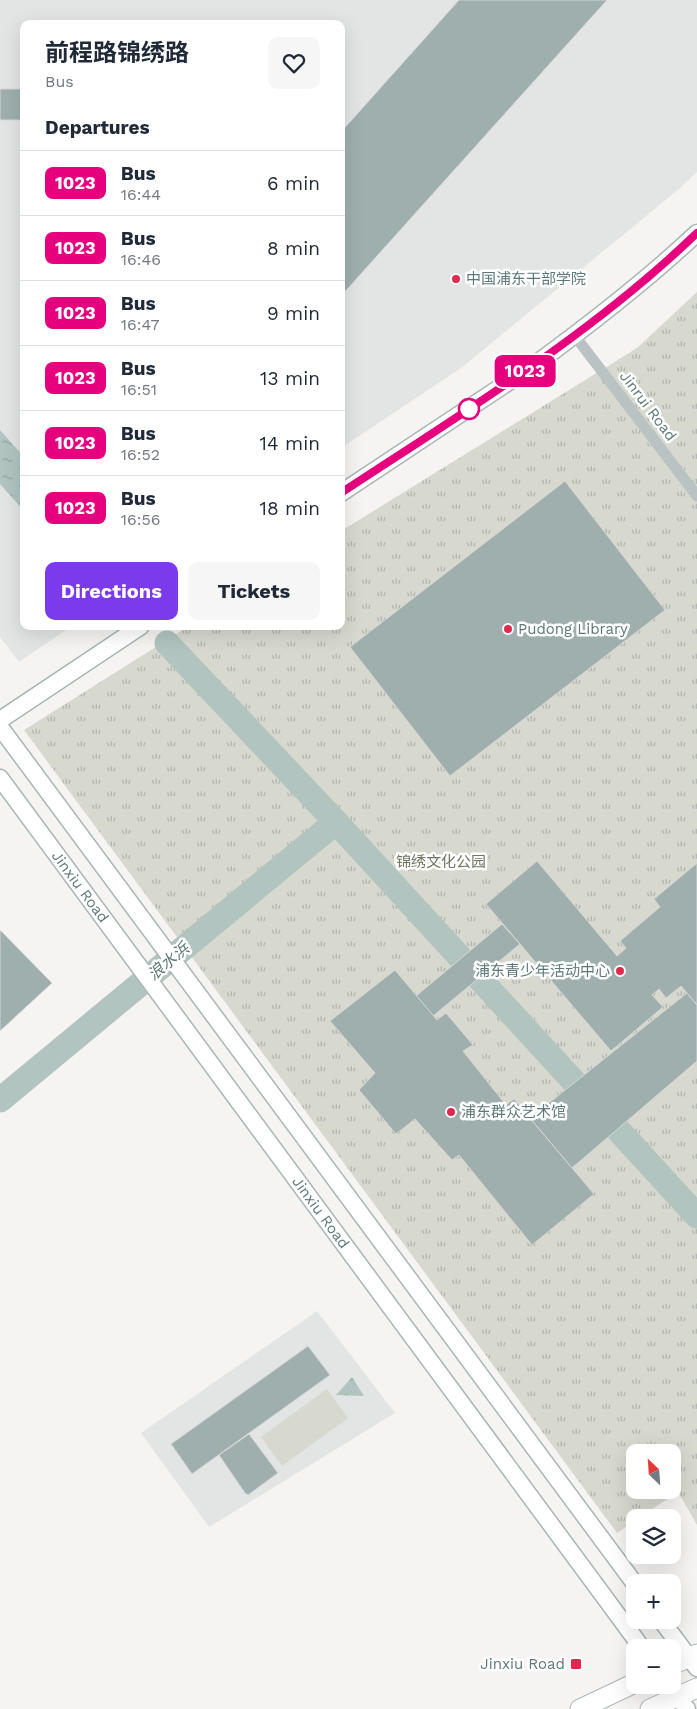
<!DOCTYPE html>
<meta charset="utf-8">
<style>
body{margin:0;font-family:"Work Sans","Noto Sans SC",sans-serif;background:#f6f6f7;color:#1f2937;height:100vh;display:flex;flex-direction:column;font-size:19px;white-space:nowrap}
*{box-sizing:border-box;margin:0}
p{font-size:16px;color:#747a83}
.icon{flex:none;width:28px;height:28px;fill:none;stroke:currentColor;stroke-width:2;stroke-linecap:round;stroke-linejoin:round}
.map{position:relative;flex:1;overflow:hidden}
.panel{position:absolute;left:20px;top:20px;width:325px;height:610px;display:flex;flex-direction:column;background:#fff;border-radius:10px;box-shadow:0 5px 20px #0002}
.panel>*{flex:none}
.badge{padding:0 10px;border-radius:8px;font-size:18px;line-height:32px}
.needle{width:32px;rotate:335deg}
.fabs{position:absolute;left:626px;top:1444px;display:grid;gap:10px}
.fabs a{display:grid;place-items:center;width:55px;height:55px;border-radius:10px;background:#fff;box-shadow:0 5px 20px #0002;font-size:25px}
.map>.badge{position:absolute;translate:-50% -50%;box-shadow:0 0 0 2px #fff}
h2{padding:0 25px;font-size:19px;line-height:45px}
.round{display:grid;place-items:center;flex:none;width:52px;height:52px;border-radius:10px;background:#f6f6f7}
.headline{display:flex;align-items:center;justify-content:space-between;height:85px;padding:0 25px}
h1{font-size:24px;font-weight:700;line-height:38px}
.cta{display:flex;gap:10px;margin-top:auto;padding:10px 25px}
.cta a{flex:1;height:58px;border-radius:10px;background:#7c3aed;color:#fff;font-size:20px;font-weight:700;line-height:58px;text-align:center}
.cta a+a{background:#f6f6f7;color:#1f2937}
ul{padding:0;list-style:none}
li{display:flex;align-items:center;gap:15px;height:65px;padding:0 25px;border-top:1px solid #e0e1e3}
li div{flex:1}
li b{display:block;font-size:19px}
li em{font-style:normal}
li .badge{min-width:55px;font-weight:700;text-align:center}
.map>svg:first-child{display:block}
</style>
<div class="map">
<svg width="697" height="1709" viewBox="0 0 697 1709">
<defs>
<pattern id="park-tufts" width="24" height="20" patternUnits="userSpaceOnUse" patternTransform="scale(1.25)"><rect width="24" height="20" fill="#d7d9cf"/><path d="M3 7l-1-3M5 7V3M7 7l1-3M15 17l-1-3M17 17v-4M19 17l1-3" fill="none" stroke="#b2b5ad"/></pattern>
<pattern id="water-ripples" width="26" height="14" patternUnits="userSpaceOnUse" patternTransform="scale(1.25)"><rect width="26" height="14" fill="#b1c4c0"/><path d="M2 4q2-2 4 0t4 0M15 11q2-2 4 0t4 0" fill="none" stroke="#93a4a1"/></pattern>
</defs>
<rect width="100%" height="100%" fill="#f6f4f2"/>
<!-- built -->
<g fill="#e3e5e4">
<polygon points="0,0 697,0 697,172 679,189 461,368 341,448 341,24 24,24 24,626 72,626 19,662 0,637"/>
<polygon points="317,1311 395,1413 209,1527 141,1433"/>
</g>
<!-- park -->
<path fill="url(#park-tufts)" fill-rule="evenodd" d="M697,292V1525L678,1492L640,1517L635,1518V1521L617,1533L24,730L189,626H341V531L637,348ZM635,1452H672V1490H635Z"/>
<!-- garden -->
<polygon fill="#d7d9cf" points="327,1389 348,1418 282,1466 261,1437"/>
<!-- water -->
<g fill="url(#water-ripples)">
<polygon points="0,430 24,457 24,511 0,484"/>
<polygon points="352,1377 364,1396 336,1395"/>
</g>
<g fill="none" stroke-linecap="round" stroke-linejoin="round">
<!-- river -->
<g stroke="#b1c4c0" stroke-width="25">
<polyline points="167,643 336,822 697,1216"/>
<polyline points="0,1100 336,822"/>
</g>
</g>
<!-- building -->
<g fill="#9eafae" stroke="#d7d6d5">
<polygon points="459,0 607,0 341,296 341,132"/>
<rect x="0" y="89" width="24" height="31"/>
<polygon points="565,481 665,610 450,776 350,647"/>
<polygon points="537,861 617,956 626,948 620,941 660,907 654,899 697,863 697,1005 681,986 666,998 659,989 652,995 663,1007 611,1051 486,904"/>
<polygon points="502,924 520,944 433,1016 416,996"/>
<polygon points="0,930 52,983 0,1031"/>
<polygon points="395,970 437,1020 446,1013 473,1045 463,1051 506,1105 514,1099 594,1194 532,1245 459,1155 452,1160 415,1119 396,1134 359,1090 375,1073 330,1021"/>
<polygon points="687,993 697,1005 697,1061 572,1168 530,1118"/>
<polygon points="308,1346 330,1375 192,1474 171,1444"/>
<polygon points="249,1434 278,1473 248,1495 245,1493 219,1455"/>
</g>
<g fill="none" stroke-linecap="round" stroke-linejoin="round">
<defs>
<g id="secondary">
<path d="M341,493L537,363C593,322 647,280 697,233"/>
<polyline points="0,720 141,626"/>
<polyline points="0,727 635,1584"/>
<path id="s1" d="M0,778L642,1648"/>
<polyline points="661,1620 697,1668"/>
<polyline points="669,1685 687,1709"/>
</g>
<g id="primary">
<polyline points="672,1665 697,1654"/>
<polyline points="580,1709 635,1683"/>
<polyline points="650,1709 697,1688"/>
</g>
</defs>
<!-- secondary casing -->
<use href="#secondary" stroke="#aab6b6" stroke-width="19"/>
<!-- primary casing -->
<use href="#primary" stroke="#acb6b6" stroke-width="21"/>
<!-- street -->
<polyline stroke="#bac3c3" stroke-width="11" points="575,336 697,496"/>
<!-- secondary -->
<use href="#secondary" stroke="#fff" stroke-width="16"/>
<!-- primary -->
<use href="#primary" stroke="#fff" stroke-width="19"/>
</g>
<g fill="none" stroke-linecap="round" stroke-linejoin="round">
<defs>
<path id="line" d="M341,493C464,412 591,335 697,233"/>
</defs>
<!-- line casing -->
<use href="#line" stroke="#fff" stroke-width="11"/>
<!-- line -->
<use href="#line" stroke="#e6007e" stroke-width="8"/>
</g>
<!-- markers -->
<g fill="#e1284e" stroke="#fff" stroke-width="2">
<circle cx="456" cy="279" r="5"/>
<circle cx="508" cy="629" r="5"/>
<circle cx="620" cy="971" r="5"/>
<circle cx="451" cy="1112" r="5"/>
<rect x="570" y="1658" width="12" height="12" rx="2.5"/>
</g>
<circle fill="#fff" stroke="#e6007e" stroke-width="2.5" cx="469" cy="409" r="10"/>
<g text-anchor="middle" stroke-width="5" stroke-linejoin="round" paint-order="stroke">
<!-- poi labels -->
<g font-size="15" fill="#5d7878" stroke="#fff" text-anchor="start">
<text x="466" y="284">中国浦东干部学院</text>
<text x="518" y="634">Pudong Library</text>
<text x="610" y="976" text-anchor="end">浦东青少年活动中心</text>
<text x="461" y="1117">浦东群众艺术馆</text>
<text x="565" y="1669" text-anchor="end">Jinxiu Road</text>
</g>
<!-- street labels -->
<g font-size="15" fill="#5d7878" stroke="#fff">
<text transform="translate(648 406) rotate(53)" y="5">Jinrui Road</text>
<text dy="5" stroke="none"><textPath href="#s1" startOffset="135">Jinxiu Road</textPath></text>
<text dy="5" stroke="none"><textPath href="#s1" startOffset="540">Jinxiu Road</textPath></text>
</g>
<!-- park labels -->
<g font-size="15" fill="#6d7560" stroke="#fff">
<text x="441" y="867">锦绣文化公园</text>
</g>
<!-- water labels -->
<g font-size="16" font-style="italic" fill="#5c7874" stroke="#fff">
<text transform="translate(168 961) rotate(-40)" y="6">浪水浜</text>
</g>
</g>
</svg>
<div class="fabs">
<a><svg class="needle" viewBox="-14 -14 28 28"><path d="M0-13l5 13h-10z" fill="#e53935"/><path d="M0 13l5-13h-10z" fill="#747a83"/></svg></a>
<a><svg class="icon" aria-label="layers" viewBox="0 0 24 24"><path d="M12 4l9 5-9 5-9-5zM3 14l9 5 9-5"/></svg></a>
<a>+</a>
<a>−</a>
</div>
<b class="badge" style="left:525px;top:371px;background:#e6007e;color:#fff">1023</b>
<section class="panel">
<div class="headline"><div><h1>前程路锦绣路</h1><p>Bus</p></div><a class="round"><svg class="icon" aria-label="heart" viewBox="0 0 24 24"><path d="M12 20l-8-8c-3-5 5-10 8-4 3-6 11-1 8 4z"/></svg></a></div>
<h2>Departures</h2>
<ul>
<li><span class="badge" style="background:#e6007e;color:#fff">1023</span><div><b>Bus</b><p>16:44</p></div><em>6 min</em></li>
<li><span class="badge" style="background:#e6007e;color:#fff">1023</span><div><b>Bus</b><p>16:46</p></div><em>8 min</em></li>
<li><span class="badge" style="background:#e6007e;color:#fff">1023</span><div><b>Bus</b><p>16:47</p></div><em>9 min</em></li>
<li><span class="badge" style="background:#e6007e;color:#fff">1023</span><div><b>Bus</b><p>16:51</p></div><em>13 min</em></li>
<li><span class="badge" style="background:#e6007e;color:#fff">1023</span><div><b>Bus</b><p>16:52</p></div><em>14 min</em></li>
<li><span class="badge" style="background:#e6007e;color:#fff">1023</span><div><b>Bus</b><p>16:56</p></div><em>18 min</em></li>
</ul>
<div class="cta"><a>Directions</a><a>Tickets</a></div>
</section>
</div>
